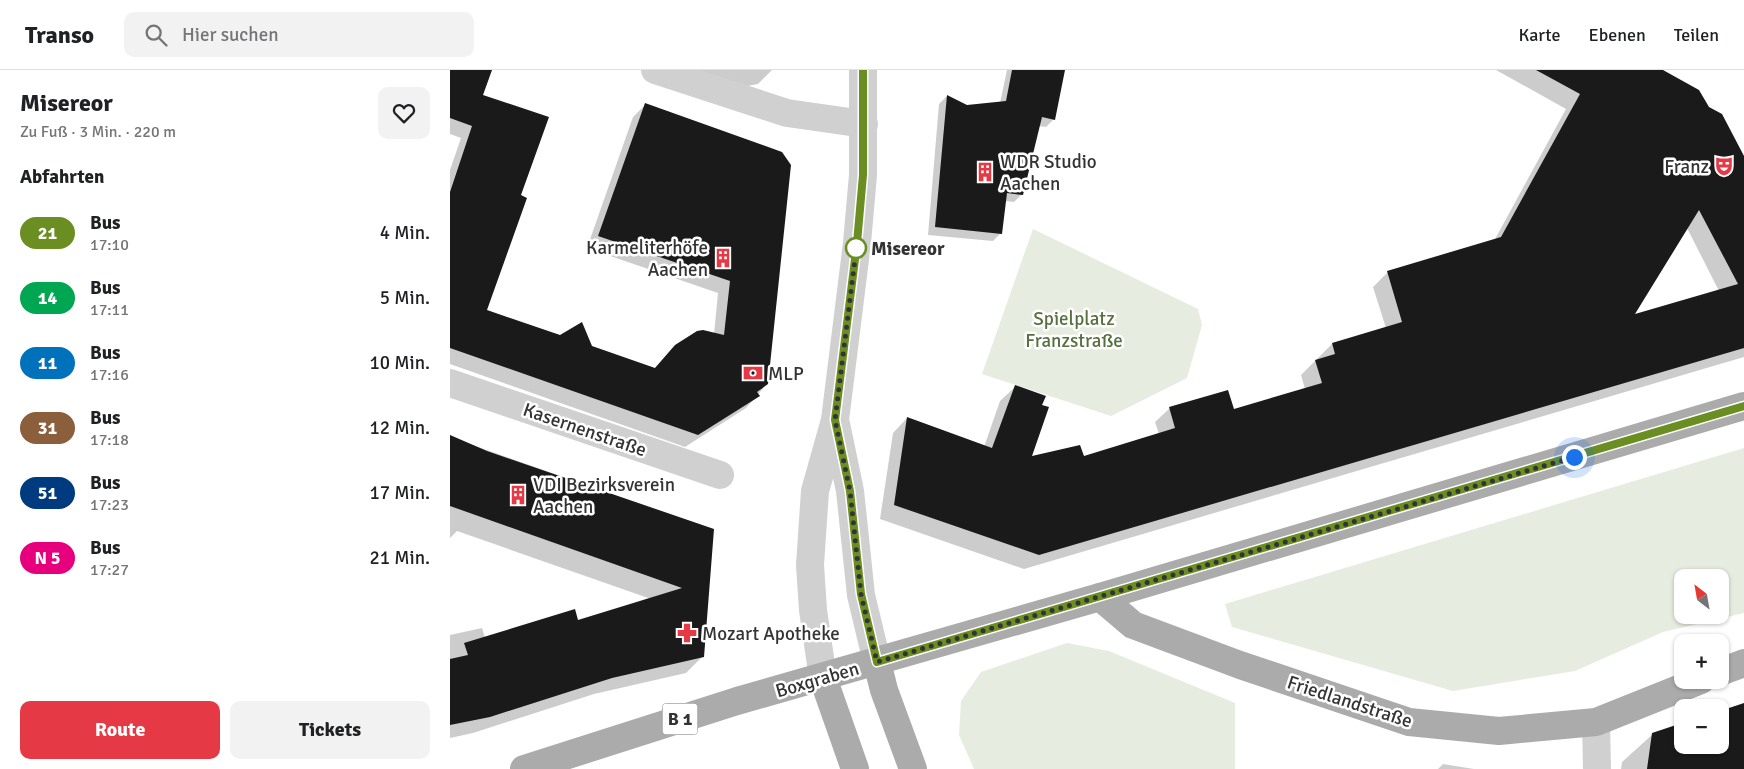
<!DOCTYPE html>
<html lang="de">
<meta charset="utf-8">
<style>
body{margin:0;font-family:Signika,sans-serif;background:#f2f2f2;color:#202124;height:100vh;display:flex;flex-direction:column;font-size:19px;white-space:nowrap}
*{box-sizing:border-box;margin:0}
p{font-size:16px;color:#757577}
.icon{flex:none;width:28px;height:28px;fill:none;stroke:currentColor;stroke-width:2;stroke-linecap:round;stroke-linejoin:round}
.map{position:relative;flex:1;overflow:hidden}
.sheet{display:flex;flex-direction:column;background:#fff;width:450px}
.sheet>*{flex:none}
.badge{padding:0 10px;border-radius:16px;font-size:18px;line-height:32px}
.needle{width:32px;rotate:329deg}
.fabs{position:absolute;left:1224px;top:499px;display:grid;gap:10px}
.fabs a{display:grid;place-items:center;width:55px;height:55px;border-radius:10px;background:#fff;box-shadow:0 1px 4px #0004;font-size:25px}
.you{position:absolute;width:25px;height:25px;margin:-12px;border:4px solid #fff;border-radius:50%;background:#1a73e8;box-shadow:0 0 0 8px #1a73e833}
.map>.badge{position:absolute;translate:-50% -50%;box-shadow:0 0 0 2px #fff}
h2{padding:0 20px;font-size:19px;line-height:45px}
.round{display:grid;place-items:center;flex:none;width:52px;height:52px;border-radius:10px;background:#f2f2f2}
.headline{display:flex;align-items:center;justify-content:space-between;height:85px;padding:0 20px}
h1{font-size:24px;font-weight:700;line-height:38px}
.cta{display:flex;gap:10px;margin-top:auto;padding:10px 20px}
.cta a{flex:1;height:58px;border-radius:10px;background:#e63946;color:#fff;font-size:20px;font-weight:700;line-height:58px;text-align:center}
.cta a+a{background:#f2f2f2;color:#202124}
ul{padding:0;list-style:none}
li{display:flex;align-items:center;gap:15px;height:65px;padding:0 20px}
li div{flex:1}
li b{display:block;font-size:19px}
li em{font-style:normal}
li .badge{min-width:55px;font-weight:700;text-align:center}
header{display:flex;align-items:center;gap:30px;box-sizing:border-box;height:70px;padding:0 25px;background:#fff;border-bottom:1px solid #e0e0e0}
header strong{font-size:24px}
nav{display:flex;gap:28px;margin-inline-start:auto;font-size:18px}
.search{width:350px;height:45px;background:#f2f2f2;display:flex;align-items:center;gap:12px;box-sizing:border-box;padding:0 18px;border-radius:10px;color:#757577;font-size:19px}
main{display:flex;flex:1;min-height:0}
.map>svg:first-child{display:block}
</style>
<header>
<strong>Transo</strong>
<div class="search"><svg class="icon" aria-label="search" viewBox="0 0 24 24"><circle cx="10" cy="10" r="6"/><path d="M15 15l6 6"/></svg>Hier suchen</div>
<nav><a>Karte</a><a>Ebenen</a><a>Teilen</a></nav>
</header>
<main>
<section class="sheet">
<div class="headline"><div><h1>Misereor</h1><p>Zu Fuß · 3 Min. · 220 m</p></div><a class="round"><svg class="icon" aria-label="heart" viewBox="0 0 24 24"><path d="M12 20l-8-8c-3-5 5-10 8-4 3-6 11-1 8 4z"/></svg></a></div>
<h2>Abfahrten</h2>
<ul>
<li><span class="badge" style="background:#6b8e23;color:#fff">21</span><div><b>Bus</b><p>17:10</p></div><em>4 Min.</em></li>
<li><span class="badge" style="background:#00a651;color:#fff">14</span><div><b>Bus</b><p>17:11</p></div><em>5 Min.</em></li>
<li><span class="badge" style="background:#0072bc;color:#fff">11</span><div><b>Bus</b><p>17:16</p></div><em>10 Min.</em></li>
<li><span class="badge" style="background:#8b5e3c;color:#fff">31</span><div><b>Bus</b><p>17:18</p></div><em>12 Min.</em></li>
<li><span class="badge" style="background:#003b80;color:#fff">51</span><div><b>Bus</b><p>17:23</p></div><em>17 Min.</em></li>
<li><span class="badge" style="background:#e6007e;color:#fff">N 5</span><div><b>Bus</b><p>17:27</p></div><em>21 Min.</em></li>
</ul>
<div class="cta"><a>Route</a><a>Tickets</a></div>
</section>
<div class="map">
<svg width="1294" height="699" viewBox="0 0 1294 699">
<rect width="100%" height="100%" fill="#fff"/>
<!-- green -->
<g fill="#e6ecdf" fill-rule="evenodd">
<polygon points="583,159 748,239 752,255 737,308 661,346 532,304"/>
<path d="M1294,378V543L1213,562L1125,601L1003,621L782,557L775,534ZM1232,508H1270V545H1232Z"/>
<polygon points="617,573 659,581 785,633 785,699 524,699 509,665 511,631 531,602"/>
</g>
<!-- shadow -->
<g fill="#0003" fill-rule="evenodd">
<polygon points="0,0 41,0 32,26 69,126 36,241 204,299 226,276 264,264 268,223 137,178 183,47 195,35 331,83 317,314 296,338 235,377 0,294 0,100 11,68 0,64"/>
<polygon points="242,0 322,0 308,14 292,17"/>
<polygon points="557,0 614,0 604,49 596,57 588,56 572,124 564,132 555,131 551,163 543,171 478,165 489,34 497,26 517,36 550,33"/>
<path d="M1046,0H1210L1294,88V287L574,499L430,449L443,363L457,348L534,377L550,331L565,317L591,336L580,388L633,387L709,364L705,352L720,338L783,340L855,319L851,305L882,274L936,258L923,217L938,202L1044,171L1116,39ZM1237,158L1269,221L1183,246Z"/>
<polygon points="0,367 263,460 253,586 236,603 144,624 23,663 0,668 0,565 32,558 35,568 128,552 201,529 7,461 0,468"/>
<polygon points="1294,635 1294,699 1171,699 1172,692 1203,664 1232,654 1232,675 1270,675 1270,642"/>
<polygon points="993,694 1024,699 988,699"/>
</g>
<!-- building -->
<g fill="#1a1a1a" fill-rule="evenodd">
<polygon points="0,0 42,0 33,25 99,47 71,125 77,128 37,240 110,265 132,252 142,276 205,298 225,275 247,261 253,260 274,265 280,211 148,166 195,33 332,82 341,95 318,314 307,322 310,326 248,365 0,278 0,122 22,56 0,48"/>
<polygon points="562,0 615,0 605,50 592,47 573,125 557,123 552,164 485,157 497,25 517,35 556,31"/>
<path d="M1086,0H1213L1249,20L1259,37L1272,44L1294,86V278L589,485L444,435L457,347L542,378L565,315L596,326L592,335L599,337L582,386L630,375L634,386L725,358L719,337L778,320L784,339L872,313L865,290L885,284L882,273L952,252L937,201L1051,167L1130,24ZM1249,140L1288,214L1185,244Z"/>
<polygon points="0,365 37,381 264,459 254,587 162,608 40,647 0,655 0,589 18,585 14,573 125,539 128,550 232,518 0,436"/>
<polygon points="1294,633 1294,699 1197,699 1202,663 1232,653 1232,675 1270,675 1270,641"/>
</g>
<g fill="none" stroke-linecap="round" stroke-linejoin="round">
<!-- minor -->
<g stroke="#d0d0d0" stroke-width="28">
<polyline points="205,0 337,43 414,54"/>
<polyline points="0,313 270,405"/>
<polyline points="386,354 400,421 411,525 427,592"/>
<polyline points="373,608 363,540 360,495 365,421 385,350 407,173 413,105 413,0"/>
<polyline points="1146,652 1147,699"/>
</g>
<!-- major -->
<g stroke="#ababab" stroke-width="28">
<polyline points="650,527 683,555 790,595 959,652 1049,661 1146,652 1251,610"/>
<polyline points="427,592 434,620 463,699"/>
<polyline points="1270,602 1294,593"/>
<polyline points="373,608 405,699"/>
<polyline points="74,699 287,631 650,527 1294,336"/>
</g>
</g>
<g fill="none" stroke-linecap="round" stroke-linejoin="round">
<defs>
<polyline id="line" points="413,0 413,105 407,173 385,350 400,421 411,524 427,592 1294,336"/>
</defs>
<!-- line casing -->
<use href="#line" stroke="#fff" stroke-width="11"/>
<!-- line -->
<use href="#line" stroke="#6b8e23" stroke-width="8"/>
<!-- walk -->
<polyline stroke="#333" stroke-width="5" stroke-dasharray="0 9" points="406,178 407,173 385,350 400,421 411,524 427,592 1124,387"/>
</g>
<!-- icons -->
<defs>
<symbol id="theatre-bare" viewBox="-9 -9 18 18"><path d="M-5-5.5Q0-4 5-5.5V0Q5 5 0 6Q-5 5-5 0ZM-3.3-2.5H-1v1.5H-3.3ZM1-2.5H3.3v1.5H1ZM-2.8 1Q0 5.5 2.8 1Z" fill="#e63946" stroke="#fff" stroke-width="2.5" paint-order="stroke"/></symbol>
<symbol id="building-bare" viewBox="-9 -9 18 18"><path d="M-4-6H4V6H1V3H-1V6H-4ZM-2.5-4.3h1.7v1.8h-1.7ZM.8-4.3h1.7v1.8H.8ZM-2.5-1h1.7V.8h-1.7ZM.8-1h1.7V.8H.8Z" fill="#e63946" stroke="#fff" stroke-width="2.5" paint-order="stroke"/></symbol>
<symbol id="bank-bare" viewBox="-9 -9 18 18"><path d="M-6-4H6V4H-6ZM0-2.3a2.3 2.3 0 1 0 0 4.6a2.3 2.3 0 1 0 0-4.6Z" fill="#e63946" stroke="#fff" stroke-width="2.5" paint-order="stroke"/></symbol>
<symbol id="pharmacy-bare" viewBox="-9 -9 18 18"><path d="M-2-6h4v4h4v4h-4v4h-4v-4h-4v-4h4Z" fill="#e63946" stroke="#fff" stroke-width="2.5" paint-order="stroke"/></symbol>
</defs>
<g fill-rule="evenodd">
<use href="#theatre-bare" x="1260" y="82" width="28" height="28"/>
<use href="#building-bare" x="521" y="88" width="28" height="28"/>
<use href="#building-bare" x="259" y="174" width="28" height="28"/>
<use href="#bank-bare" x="289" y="289" width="28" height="28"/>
<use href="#building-bare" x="54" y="411" width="28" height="28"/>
<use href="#pharmacy-bare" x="223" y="549" width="28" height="28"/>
</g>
<!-- markers -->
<circle fill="#fff" stroke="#6b8e23" stroke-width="2.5" cx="406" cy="178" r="10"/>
<g text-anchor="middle" stroke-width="5" stroke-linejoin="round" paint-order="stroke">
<!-- shield labels -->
<rect fill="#fff" stroke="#707070" stroke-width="1" x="212.5" y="633.5" width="35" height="31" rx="4"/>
<g font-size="18" font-weight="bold" fill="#333">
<text x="230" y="655">B 1</text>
</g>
<!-- poi labels -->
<g font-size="19" fill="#333" stroke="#fff" text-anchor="start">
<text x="550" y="98">WDR Studio<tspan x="550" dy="22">Aachen</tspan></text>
<text x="1259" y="103" text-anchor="end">Franz</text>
<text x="258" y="184" text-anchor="end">Karmeliterhöfe<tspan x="258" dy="22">Aachen</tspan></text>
<text x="318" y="310">MLP</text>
<text x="83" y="421">VDI Bezirksverein<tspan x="83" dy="22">Aachen</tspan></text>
<text x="252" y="570">Mozart Apotheke</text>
</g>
<!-- stop labels -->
<g font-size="19" font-weight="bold" fill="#333" stroke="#fff" text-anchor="start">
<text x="421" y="185">Misereor</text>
</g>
<!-- park labels -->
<g font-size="19" fill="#56703f" stroke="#fff">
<text x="624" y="255">Spielplatz<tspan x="624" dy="22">Franzstraße</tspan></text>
</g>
<!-- street labels -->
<g font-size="19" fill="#333" stroke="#fff">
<text transform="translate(135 359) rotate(19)" y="7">Kasernenstraße</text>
<text transform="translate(367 609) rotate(-16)" y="7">Boxgraben</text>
<text transform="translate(900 631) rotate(18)" y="7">Friedlandstraße</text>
</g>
</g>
</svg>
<div class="fabs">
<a><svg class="needle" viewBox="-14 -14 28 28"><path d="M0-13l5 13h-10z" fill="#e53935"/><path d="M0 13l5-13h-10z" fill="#757577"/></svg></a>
<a>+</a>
<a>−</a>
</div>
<div class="you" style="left:1124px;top:387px"></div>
</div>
</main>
